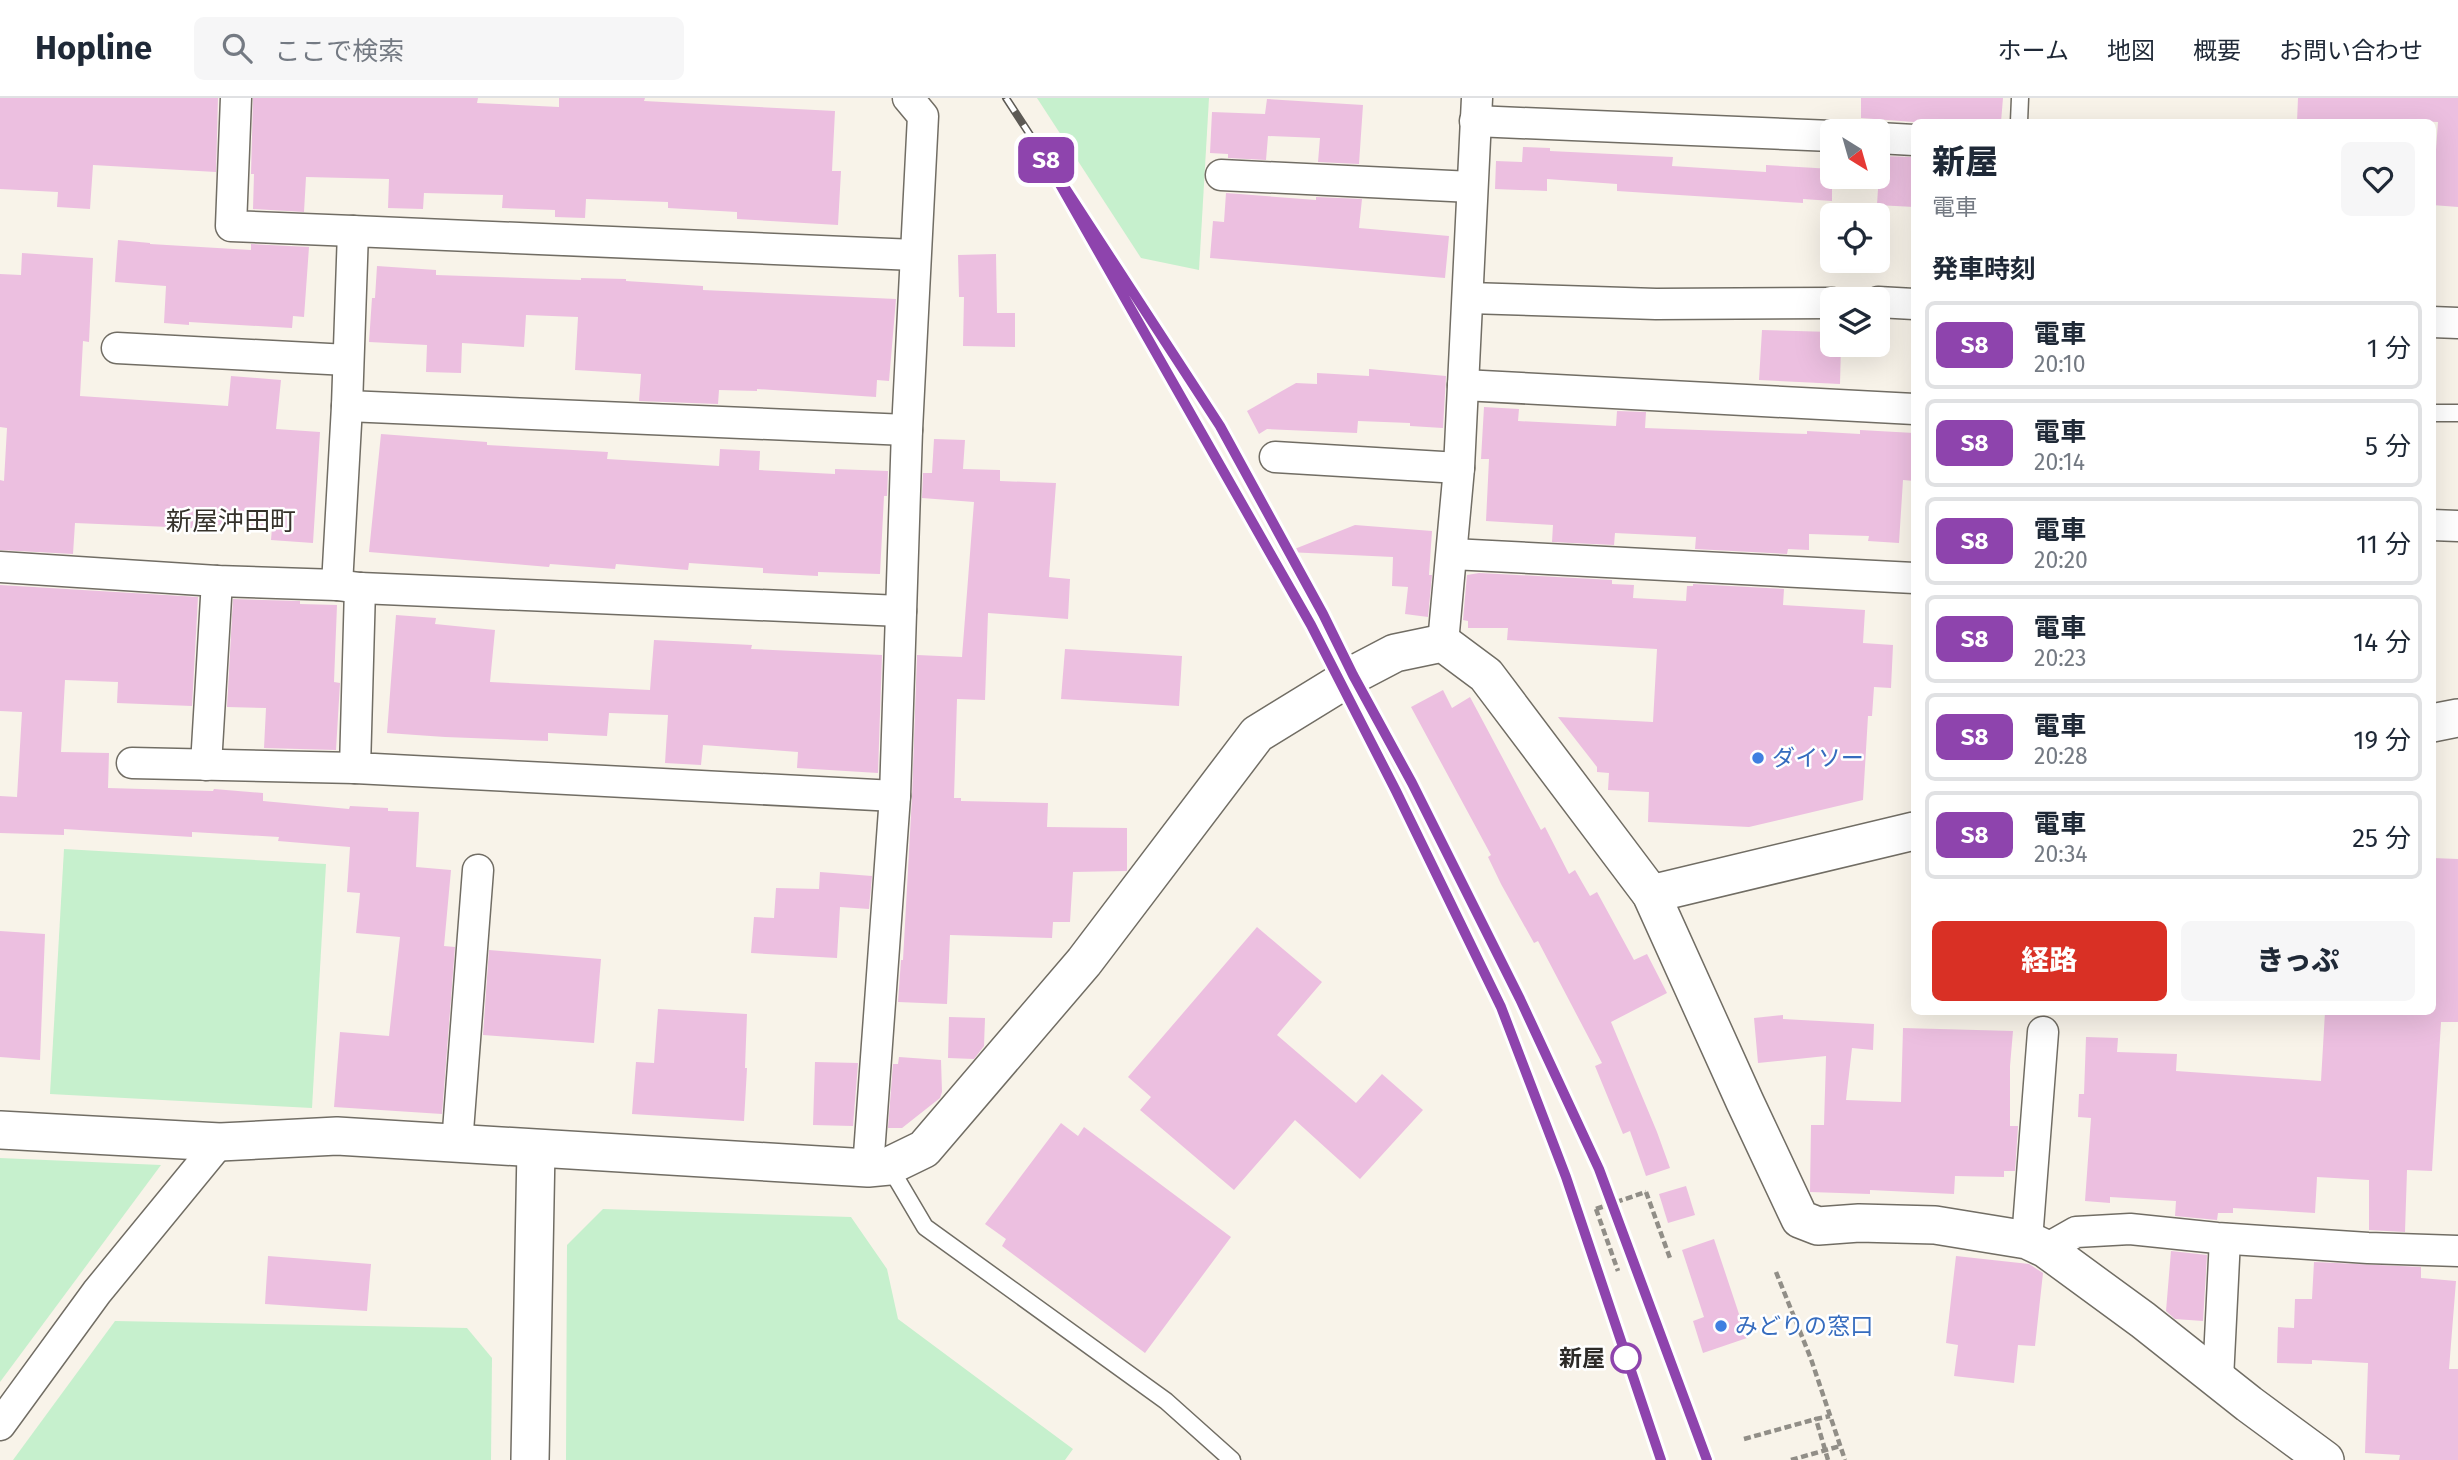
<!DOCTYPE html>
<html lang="ja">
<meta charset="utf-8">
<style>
body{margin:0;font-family:"Fira Sans","Noto Sans JP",sans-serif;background:#f6f6f7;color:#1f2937;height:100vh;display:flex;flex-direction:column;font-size:26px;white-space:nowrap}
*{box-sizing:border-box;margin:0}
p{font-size:23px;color:#747a83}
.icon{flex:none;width:38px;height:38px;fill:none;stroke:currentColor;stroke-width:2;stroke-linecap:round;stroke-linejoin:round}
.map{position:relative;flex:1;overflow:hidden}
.details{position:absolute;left:1911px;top:21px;width:525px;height:896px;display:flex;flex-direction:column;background:#fff;border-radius:10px;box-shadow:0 7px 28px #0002}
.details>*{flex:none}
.badge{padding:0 14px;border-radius:10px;font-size:24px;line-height:46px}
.needle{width:46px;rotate:143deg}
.tools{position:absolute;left:1820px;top:21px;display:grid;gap:14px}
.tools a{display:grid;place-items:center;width:70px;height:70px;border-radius:10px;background:#fff;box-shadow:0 7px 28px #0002;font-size:35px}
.map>.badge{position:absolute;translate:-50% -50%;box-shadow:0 0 0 4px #fff}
h2{padding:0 21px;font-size:26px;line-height:63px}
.round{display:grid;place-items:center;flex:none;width:74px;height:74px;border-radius:10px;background:#f6f6f7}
.overview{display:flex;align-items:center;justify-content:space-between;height:119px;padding:0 21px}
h1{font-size:33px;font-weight:800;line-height:52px}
.button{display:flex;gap:14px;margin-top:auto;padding:14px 21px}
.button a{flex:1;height:80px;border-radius:10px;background:#d93025;color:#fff;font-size:28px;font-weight:800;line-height:80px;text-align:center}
.button a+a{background:#f6f6f7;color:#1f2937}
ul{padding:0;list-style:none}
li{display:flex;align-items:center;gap:21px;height:88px;margin:0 14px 10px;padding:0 7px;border:4px solid #e0e1e3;border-radius:10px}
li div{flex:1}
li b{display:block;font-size:26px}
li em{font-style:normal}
li .badge{min-width:77px;font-weight:700;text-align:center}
header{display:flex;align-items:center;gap:42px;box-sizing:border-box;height:98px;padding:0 35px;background:#fff;border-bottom:2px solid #e0e1e3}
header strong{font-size:33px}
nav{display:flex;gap:38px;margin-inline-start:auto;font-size:24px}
.search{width:490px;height:63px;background:#f6f6f7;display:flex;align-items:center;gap:18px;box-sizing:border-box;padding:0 24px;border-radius:10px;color:#747a83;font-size:26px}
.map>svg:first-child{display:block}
</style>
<header>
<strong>Hopline</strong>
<div class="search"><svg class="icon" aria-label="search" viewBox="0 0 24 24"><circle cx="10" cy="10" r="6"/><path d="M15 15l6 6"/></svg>ここで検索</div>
<nav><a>ホーム</a><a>地図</a><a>概要</a><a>お問い合わせ</a></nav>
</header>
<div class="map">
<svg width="2458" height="1362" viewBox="0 0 2458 1362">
<rect width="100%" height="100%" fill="#f8f3e9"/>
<!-- green -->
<g fill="#c6f0cd">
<polygon points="1037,0 1209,0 1199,172 1141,160"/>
<polygon points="64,751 326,766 312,1010 50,996"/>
<polygon points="0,1060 161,1067 0,1284"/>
<polygon points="603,1111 851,1119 887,1171 898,1221 1073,1351 1065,1362 566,1362 567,1147"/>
<polygon points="115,1223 467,1230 492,1260 491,1362 13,1362"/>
</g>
<!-- building -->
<g fill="#ecbfe0">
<polygon points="0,0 218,0 216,74 93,67 90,111 57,109 58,94 0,91"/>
<polygon points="253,0 478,0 477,5 559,9 559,0 645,0 644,3 835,13 832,73 841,73 838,127 737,121 737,114 668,110 668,104 586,101 585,120 555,119 555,112 502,110 503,97 424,95 423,111 388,110 389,81 306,79 304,114 253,111 254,76 251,76"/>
<polygon points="1861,0 2003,0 2001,24 1914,24 1861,20"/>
<polygon points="2298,0 2458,0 2458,109 2432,107 2438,24 2366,21 2366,24 2297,24"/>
<polygon points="1267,1 1363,7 1359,66 1318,64 1320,40 1268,38 1266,62 1228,60 1228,56 1210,55 1212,14 1265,16"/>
<polygon points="1523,49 1550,50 1550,53 1673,59 1672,68 1766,74 1766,67 1832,71 1832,103 1803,101 1803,105 1617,93 1617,86 1547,81 1547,93 1495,91 1496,63 1522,64"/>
<polygon points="1880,58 1914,59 1914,109 1877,107"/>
<polygon points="1226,95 1316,102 1316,99 1362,101 1359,130 1449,138 1445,180 1210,160 1213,123 1224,124"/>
<polygon points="118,142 150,145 150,146 251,152 251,146 309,149 304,219 293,218 292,230 189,224 189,227 164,225 166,188 115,184"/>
<polygon points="22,155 93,160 89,244 83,243 80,298 228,308 231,278 281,282 276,331 320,334 313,445 271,442 272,430 216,427 216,431 75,425 73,456 0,452 0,382 4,383 7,330 0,329 0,176 21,177"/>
<polygon points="996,156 997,215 1015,215 1015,249 963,248 964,199 959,199 958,157"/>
<polygon points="377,168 436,172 436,177 581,182 581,180 626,181 626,183 703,188 703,192 896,201 889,283 877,282 876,299 757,291 757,293 719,292 718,306 639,303 641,276 575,272 578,219 526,217 524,249 462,245 461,275 426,274 427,247 369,244 372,200 375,200"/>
<polygon points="1762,232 1832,234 1832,247 1841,247 1840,286 1759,282"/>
<polygon points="1369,271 1446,278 1443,330 1410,328 1410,325 1358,323 1357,335 1267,331 1259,336 1247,313 1296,285 1317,286 1317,275 1369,278"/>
<polygon points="1484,309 1519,311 1518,323 1616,328 1617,313 1646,314 1645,330 1807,336 1807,333 1860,336 1860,332 1914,335 1914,383 1903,382 1899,445 1868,443 1869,438 1809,436 1809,452 1788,451 1787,456 1695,451 1696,439 1615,435 1614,447 1552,444 1553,427 1486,423 1489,361 1481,361"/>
<polygon points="381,336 487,344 487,347 608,354 607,361 719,368 720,351 760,353 759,372 835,376 835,371 888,373 887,398 884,398 880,476 818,474 818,478 763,475 763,470 689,465 688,472 616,466 615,471 550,466 549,469 369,454"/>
<polygon points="934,341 965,342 963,371 1000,372 1000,383 1056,385 1049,479 1070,481 1068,521 988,515 985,602 957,601 954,700 961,700 961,703 1048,705 1047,729 1127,730 1127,773 1073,774 1070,824 1053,824 1052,840 950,837 947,906 898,904 901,862 903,862 912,699 917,557 962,559 974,404 922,400 923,375 932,375"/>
<polygon points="1355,427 1432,433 1429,477 1432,477 1428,519 1405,516 1408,489 1392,488 1393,459 1287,454"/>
<polygon points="1479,475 1612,482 1612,486 1634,487 1633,500 1686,503 1687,488 1693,488 1693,486 1784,491 1783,507 1865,512 1863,545 1893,547 1891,590 1874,589 1872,618 1868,618 1863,702 1749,729 1648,724 1649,694 1608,692 1609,675 1597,674 1597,669 1558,619 1653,624 1657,551 1507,542 1508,530 1468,530 1468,523 1463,522 1467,477"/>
<polygon points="0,487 198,499 192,608 117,605 118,584 65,582 61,654 109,655 108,690 213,693 214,691 263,695 263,703 349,711 350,708 388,710 388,713 419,714 416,769 451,772 444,848 455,849 442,1016 334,1009 340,934 389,938 400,839 356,835 360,795 347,794 350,749 278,743 279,739 192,734 192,739 64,731 64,737 0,735 0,698 17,699 22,614 0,613"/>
<polygon points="233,501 300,503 300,506 337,507 334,584 340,585 336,652 264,650 266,610 227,609"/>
<polygon points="396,517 436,520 435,526 495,532 490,584 650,592 654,542 752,547 751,551 882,557 878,675 797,670 798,654 703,647 701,667 665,665 668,617 609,615 607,638 548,635 548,643 445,639 387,635"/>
<polygon points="1065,551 1182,558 1179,608 1061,601"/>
<polygon points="1443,592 1452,610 1470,599 1541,732 1545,729 1569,776 1575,772 1590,798 1597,794 1634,862 1647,856 1667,895 1611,924 1657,1034 1670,1070 1646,1078 1630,1033 1623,1036 1595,968 1602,965 1538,843 1534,845 1501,786 1488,759 1491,757 1411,609"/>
<polygon points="2432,760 2458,761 2458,924 2441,924 2432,1073 2407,1072 2405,1134 2369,1132 2369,1082 2317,1079 2315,1115 2233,1110 2233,1115 2218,1115 2217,1122 2175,1118 2176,1103 2110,1099 2110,1105 2085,1103 2091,1020 2078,1019 2079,996 2084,996 2086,939 2118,940 2117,954 2177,956 2176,973 2321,983 2325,914 2432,914"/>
<polygon points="820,774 872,778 869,811 840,809 837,860 751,855 754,819 774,820 776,790 819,791"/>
<polygon points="1257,829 1322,884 1277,937 1356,1005 1382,976 1423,1012 1360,1081 1295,1022 1234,1092 1140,1012 1151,999 1128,979"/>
<polygon points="0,833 45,836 40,962 0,959"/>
<polygon points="489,852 601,861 594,945 483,937"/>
<polygon points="658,911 747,916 745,970 747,970 744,1023 632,1016 636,964 654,965"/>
<polygon points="1783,917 1783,921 1874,926 1873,952 1852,950 1846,1002 1901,1004 1903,930 2013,933 2010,968 2010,1028 2018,1028 2015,1073 2004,1073 2004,1079 1955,1078 1954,1096 1870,1092 1870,1096 1810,1094 1811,1027 1824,1027 1826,958 1758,965 1754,920"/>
<polygon points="949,919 985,920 984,948 974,961 948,960"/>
<polygon points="899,959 941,962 942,994 940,1000 902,1030 888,1030 893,966 898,966"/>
<polygon points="815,964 858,965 853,1028 813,1027"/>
<polygon points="1061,1025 1078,1038 1084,1029 1231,1139 1145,1255 1002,1148 1006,1141 985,1126"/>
<polygon points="1686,1088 1695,1117 1668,1125 1659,1096"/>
<polygon points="1714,1141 1747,1240 1703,1255 1693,1223 1704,1219 1682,1152"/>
<polygon points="2171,1153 2207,1157 2203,1223 2175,1221 2166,1213"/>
<polygon points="268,1158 371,1166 367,1213 265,1206"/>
<polygon points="1956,1158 2029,1166 2043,1175 2035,1248 2018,1247 2014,1285 1954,1278 1958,1247 1946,1245"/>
<polygon points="2314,1164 2421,1169 2421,1180 2456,1183 2449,1271 2458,1271 2458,1362 2399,1362 2400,1357 2365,1355 2368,1265 2312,1262 2312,1266 2277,1265 2278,1229 2294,1230 2295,1201 2312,1201"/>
</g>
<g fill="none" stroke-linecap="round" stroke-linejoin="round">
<defs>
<g id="service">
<polyline points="2019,24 2020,0"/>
<polyline points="2432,315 2458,315"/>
<polyline points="889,1068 925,1129 1166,1303 1232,1362"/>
</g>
<g id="minor">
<polyline points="236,0 231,128 353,133"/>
<polyline points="1475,23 1832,38"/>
<polyline points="1878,40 1914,42"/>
<polyline points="1221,77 1472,89"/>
<polyline points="1469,200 1656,206 1832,205"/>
<polyline points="1878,204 1914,206"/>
<polyline points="2432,224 2458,225"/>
<polyline points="117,250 348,262"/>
<polyline points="1463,287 1914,311"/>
<polyline points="347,308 907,332"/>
<polyline points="1275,359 1459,370"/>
<polyline points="2432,427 2458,428"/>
<polyline points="1452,456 1914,480"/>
<polyline points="0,469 217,483 337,487 360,490 901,513"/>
<polyline points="337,487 347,308 353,133 915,157"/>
<polyline points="360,490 355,670 895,698"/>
<polyline points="1443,545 1459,370 1477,0"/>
<polyline points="132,665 355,670"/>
<polyline points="206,667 217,483"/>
<polyline points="457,1046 478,772"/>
<polyline points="868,1070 895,698 907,332 923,18 908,0"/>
<polyline points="2027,1142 2043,934"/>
<polyline points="2046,1151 2076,1134 2130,1131 2217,1140 2368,1150 2458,1153"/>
<polyline points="2218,1281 2225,1141"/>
<polyline points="0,1327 97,1194 220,1044"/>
</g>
<g id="tertiary">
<polyline points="2432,625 2458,620"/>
<polyline points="1651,796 1914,733"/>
<polyline points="0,1032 220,1044 337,1038 868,1070 889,1068 924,1051 1084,864 1257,636 1353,577 1395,555 1443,545 1486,577 1651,796 1745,1004 1800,1121 1818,1128 1859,1125 1935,1127 2027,1142 2046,1151 2143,1222 2249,1306 2325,1362"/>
<polyline points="530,1362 536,1051"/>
</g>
</defs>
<!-- service casing -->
<use href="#service" stroke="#716d64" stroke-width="19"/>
<!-- minor casing -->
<use href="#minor" stroke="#716d64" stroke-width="33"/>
<!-- tertiary casing -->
<use href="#tertiary" stroke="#716d64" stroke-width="40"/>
<!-- path -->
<g stroke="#918e87" stroke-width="4.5" stroke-dasharray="7 3.5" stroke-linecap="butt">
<polyline points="1646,1094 1671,1163"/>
<polyline points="1596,1111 1618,1173"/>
<polyline points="1776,1174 1811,1261 1845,1362"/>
<polyline points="1744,1341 1816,1321"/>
<polyline points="1791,1362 1840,1348"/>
<polyline points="1828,1362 1816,1321 1830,1318"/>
</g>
<!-- service -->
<use href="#service" stroke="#fff" stroke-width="16"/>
<!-- minor -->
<use href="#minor" stroke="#fff" stroke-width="30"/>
<!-- tertiary -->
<use href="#tertiary" stroke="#fff" stroke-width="37"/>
<defs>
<g id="rail">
<polyline points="1006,0 1220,328 1323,516 1353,577 1412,685 1520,901 1599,1071 1707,1362"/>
<polyline points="1126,202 1311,528 1396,693 1501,909 1566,1078 1661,1362"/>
</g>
</defs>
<!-- rail casing -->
<use href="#rail" stroke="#5d5a55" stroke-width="8"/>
<!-- rail -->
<use href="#rail" stroke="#fff" stroke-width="5" stroke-dasharray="16" stroke-linecap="butt"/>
<!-- path-bridge -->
<polyline stroke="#918e87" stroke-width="4.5" stroke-dasharray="7 3.5" stroke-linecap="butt" points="1596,1111 1646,1094"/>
</g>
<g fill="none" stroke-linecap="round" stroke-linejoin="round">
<defs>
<polyline id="line" points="1661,1362 1566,1079 1501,909 1396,693 1311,527 1041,53 1220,328 1323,516 1353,577 1412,685 1520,901 1599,1071 1707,1362"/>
</defs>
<!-- line casing -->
<use href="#line" stroke="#fff" stroke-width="16"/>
<!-- line -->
<use href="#line" stroke="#8e44ad" stroke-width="10"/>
</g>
<!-- markers -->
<g fill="#3f7fe0" stroke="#fff" stroke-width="2.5">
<circle cx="1758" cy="660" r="7"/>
<circle cx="1721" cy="1228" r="7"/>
</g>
<circle fill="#fff" stroke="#8e44ad" stroke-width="3.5" cx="1626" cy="1260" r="14"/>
<g text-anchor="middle" stroke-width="5" stroke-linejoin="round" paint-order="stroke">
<!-- shop labels -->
<g font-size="23" fill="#366cbe" stroke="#fff" text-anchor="start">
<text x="1772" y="668">ダイソー</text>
<text x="1735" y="1236">みどりの窓口</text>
</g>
<!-- stop labels -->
<g font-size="23" font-weight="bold" fill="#2c2a27" stroke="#fff" text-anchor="end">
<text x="1605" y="1268">新屋</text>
</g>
<!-- quarter labels -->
<g font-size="26" fill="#36322b" stroke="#fff">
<text x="231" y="432">新屋沖田町</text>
</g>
</g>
</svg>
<div class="tools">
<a><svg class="needle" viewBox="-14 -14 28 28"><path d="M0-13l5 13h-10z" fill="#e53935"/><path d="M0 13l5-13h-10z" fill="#747a83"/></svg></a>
<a><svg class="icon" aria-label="locate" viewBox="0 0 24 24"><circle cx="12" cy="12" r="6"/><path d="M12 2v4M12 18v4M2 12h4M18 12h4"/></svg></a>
<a><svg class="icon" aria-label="layers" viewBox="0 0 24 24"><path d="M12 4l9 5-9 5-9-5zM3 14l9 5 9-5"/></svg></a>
</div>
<b class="badge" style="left:1046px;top:62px;background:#8e44ad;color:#fff">S8</b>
<section class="details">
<div class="overview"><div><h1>新屋</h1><p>電車</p></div><a class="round"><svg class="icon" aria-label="heart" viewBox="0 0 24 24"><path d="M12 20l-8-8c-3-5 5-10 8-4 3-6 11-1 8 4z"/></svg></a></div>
<h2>発車時刻</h2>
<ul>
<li><span class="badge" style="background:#8e44ad;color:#fff">S8</span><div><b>電車</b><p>20:10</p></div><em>1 分</em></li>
<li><span class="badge" style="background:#8e44ad;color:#fff">S8</span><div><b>電車</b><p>20:14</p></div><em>5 分</em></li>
<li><span class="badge" style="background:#8e44ad;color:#fff">S8</span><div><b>電車</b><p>20:20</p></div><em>11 分</em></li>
<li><span class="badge" style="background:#8e44ad;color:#fff">S8</span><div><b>電車</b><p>20:23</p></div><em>14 分</em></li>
<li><span class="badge" style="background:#8e44ad;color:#fff">S8</span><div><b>電車</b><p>20:28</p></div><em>19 分</em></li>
<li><span class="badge" style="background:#8e44ad;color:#fff">S8</span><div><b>電車</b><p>20:34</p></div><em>25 分</em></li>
</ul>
<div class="button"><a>経路</a><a>きっぷ</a></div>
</section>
</div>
